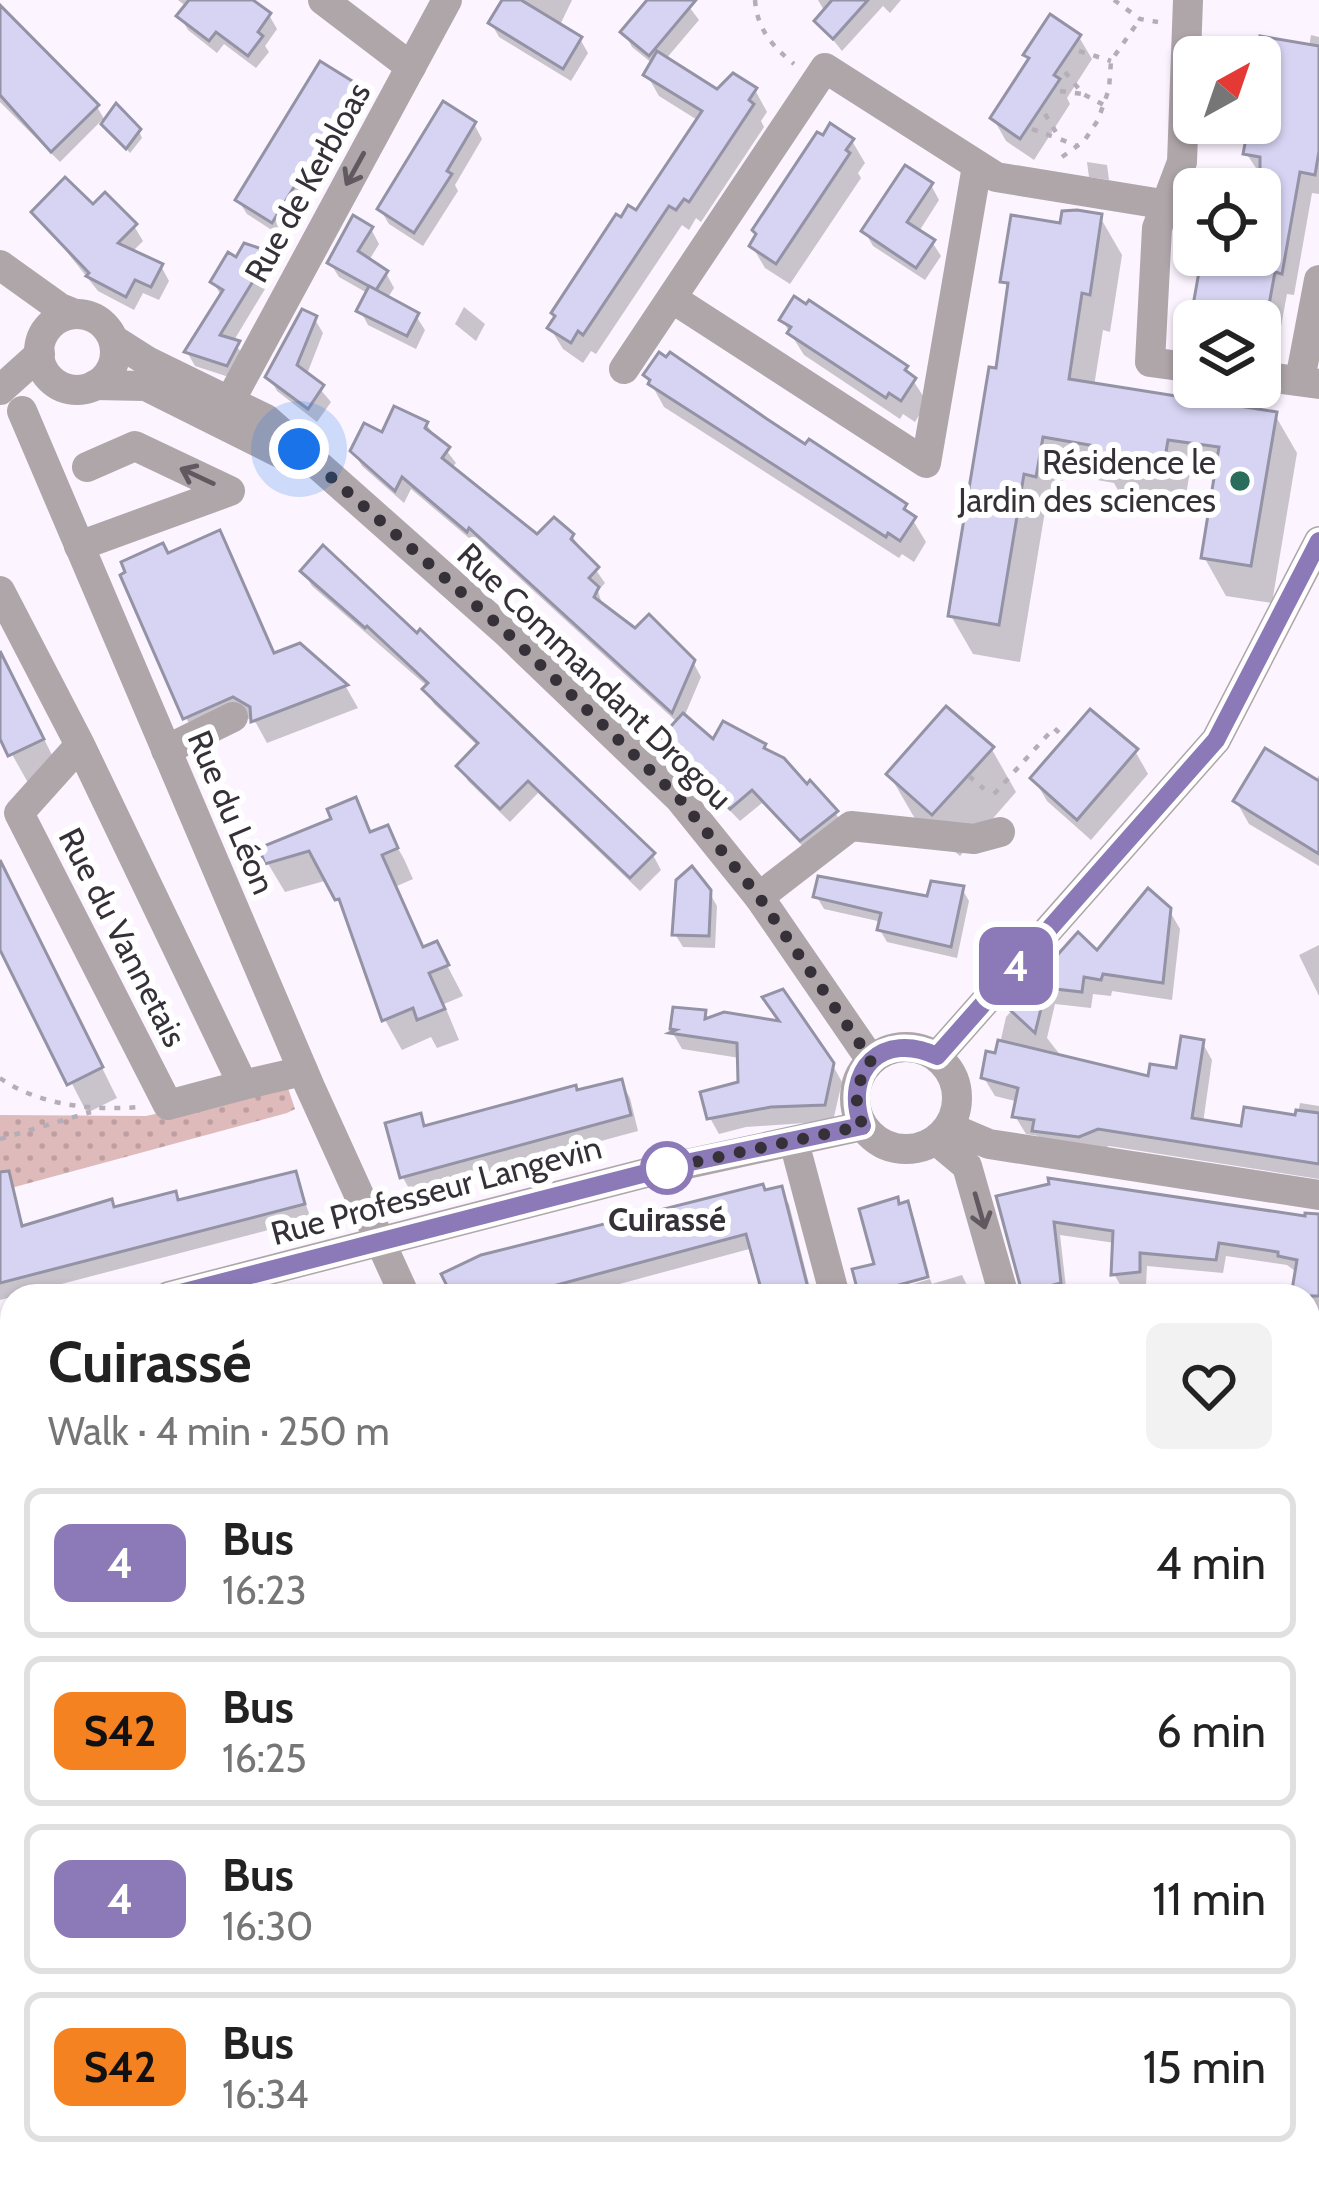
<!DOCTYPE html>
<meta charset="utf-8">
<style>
body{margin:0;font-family:Cabin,sans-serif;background:#f2f2f2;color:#222;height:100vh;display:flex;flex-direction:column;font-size:45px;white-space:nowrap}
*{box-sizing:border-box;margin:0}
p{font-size:39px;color:#767676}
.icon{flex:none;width:66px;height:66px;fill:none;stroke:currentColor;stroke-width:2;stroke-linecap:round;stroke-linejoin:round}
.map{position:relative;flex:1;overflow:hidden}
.sheet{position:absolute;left:0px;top:1284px;width:1320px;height:903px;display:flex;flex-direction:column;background:#fff;border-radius:36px 36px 0 0;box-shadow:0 3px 9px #0004}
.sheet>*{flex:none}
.badge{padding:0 24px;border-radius:18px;font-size:42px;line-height:78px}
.needle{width:78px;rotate:40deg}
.fabs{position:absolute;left:1173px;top:36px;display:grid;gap:24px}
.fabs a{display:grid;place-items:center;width:108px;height:108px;border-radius:18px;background:#fff;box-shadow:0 3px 9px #0004;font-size:60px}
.you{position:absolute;width:60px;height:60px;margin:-30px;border:9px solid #fff;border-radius:50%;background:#1a73e8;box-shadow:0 0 0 18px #1a73e833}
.map>.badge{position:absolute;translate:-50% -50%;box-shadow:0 0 0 6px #fff}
.round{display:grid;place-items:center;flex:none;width:126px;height:126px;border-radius:18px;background:#f2f2f2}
.headline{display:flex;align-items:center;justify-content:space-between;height:204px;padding:0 48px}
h1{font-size:57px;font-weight:700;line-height:90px}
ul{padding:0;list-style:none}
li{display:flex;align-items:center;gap:36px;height:150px;margin:0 24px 18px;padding:0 24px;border:6px solid #e0e0e0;border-radius:18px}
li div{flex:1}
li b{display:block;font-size:45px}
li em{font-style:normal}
li .badge{min-width:132px;font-weight:700;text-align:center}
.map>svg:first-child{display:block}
</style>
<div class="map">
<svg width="1319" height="2185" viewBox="0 0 1319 2185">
<defs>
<pattern id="garden-dots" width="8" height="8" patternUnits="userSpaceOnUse" patternTransform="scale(3)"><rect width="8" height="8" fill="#debabb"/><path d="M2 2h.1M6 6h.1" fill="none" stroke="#bfa0a2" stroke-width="1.8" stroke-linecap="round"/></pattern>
</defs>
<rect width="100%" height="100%" fill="#fcf4ff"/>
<!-- garden -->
<polygon fill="url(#garden-dots)" points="287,1085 295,1109 287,1113 0,1191 0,1115 146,1116"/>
<!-- shadow -->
<g fill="#0003">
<polygon points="178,0 249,0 269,15 277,29 265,46 269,52 256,68 224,44 217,53 188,30 180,16 187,7"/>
<polygon points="506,0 572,0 559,27 580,39 588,53 571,81 499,37 491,23"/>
<polygon points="651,0 684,0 699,20 665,60 717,93 755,90 767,112 761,121 764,127 701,222 696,218 689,230 682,225 596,354 591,351 583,363 563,349 550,328 637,214 699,121 659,96 647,75 653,64 632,47 624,32"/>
<polygon points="818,0 901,0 890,13 883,6 842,51 818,21 825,12"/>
<polygon points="0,11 97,107 106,122 139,131 142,138 130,153 102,120 60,162 0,102"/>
<polygon points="1311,35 1319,37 1319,194 1312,193 1294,295 1287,294 1276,353 1260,350 1260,321 1201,321 1196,311 1202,273 1196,263 1197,255 1260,255 1262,177 1246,153 1252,123 1260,123 1260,57 1255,57 1258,38 1309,47"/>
<polygon points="1079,37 1092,59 1067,98 1070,104 1034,160 1006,141 993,118 1031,61 1027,55"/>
<polygon points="355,86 364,100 281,236 247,214 238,200"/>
<polygon points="474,124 482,139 455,185 458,191 423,246 389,224 380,209"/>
<polygon points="824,139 852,141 865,163 858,173 861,178 790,284 765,268 752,246"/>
<polygon points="1087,162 1107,165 1109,180 1089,177"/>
<polygon points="931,185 939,200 918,233 932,242 941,256 925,280 873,246 865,232"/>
<polygon points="93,209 134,226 143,241 131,253 161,266 169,281 159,300 143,293 134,310 98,291 35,212"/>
<polygon points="1100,217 1122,255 1110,332 1103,330 1094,386 1275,415 1297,453 1272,603 1226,596 1204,557 1217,481 1189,477 1186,495 1167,492 1166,500 1119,492 1114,483 1064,474 1057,513 1045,511 1020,662 973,654 951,616 998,372 1010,292 1004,281 1063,226"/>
<polygon points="371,229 379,244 368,262 386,273 394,288 387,299 416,316 425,330 416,349 368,325 360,310 369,294 339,277 330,263"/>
<polygon points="268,255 277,269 233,342 246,358 235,379 195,366 187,352 222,297 213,282 237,262"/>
<polygon points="464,307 485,324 476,341 455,324"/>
<polygon points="314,318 323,333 307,374 331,402 317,422 277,391 269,376"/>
<polygon points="782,320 905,368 927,402 915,422 903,414 900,419 804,355"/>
<polygon points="647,376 806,448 905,507 926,542 914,562 902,554 899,558 664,407"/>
<polygon points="426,424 456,463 451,469 538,539 572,536 605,583 598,591 603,607 636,632 693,662 701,677 684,717 714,744 764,746 835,812 844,827 810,854 762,803 740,821 673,752 665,737 678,723 478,540 476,544 411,489 404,503 362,466 353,451 384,436"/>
<polygon points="219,534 275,656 299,646 346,687 358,708 267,743 256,723 247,718 199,740 186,718 167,556"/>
<polygon points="303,571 417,637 653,855 661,870 640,891 538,793 510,822 468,781 460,767 479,747 434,704 425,690 428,687 312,586"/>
<polygon points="0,651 66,783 36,797 0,733"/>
<polygon points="991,748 1016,792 960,856 914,817 889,774"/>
<polygon points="1135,751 1148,774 1091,840 1047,801 1034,779"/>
<polygon points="1319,775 1319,866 1249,824 1236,801 1315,782"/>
<polygon points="355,801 373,834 387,829 404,859 413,879 397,886 425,949 436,944 463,996 444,1004 459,1040 437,1048 431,1037 402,1050 385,1020 349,917 328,880 285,892 267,862 335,821"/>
<polygon points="0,863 117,1098 87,1113 0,943"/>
<polygon points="962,889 969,901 957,958 887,942 880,930 882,922 824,909 817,897 929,900"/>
<polygon points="709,892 717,906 715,948 683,947 675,934"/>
<polygon points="1169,910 1180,929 1172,1000 1112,991 1111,996 1093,994 1091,1008 1055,1004 1047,1038 1061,1056 1090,1061 1094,1068 1150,1079 1178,1072 1202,1042 1212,1060 1203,1123 1244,1129 1297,1119 1300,1103 1319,1106 1319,1179 1109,1146 1090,1154 1045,1148 1038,1136 1026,1134 1015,1116 1019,1102 995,1096 984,1078 997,1057 1006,1017 1078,937 1097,954"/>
<polygon points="1319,945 1319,996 1299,955"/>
<polygon points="704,1013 709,1021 832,1064 842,1082 833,1121 746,1127 719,1134 710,1118 741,1085 740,1058 682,1049 674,1035 673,1029"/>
<polygon points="621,1082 630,1098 638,1131 411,1192 402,1176 419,1117 426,1128"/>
<polygon points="295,1174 311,1219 0,1300 0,1210 15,1206 25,1228 115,1210 179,1203"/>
<polygon points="780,1190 789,1204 812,1296 766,1296 753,1248 575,1296 455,1296"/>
<polygon points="999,1198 1319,1221 1319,1359 1314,1349 1315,1338 1308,1336 1308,1296 1292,1296 1295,1271 1287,1265 1226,1256 1223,1273 1147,1266 1146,1285 1122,1288 1114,1274 1115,1243 1060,1235 1067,1296 1025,1296"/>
<polygon points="907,1205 914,1218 929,1273 862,1293 878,1266 899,1207"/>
<polygon points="962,1275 972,1296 933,1296 931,1290 912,1296 873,1296 930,1279 932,1284"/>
<polygon points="12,1391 12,1434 0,1441 0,1397"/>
<polygon points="0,1493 12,1517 12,1591 0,1567"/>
<polygon points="1308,1693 1319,1707 1319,1827 1308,1808"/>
<polygon points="1308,1964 1319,1974 1319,1998 1308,2000"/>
<polygon points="1319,2047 1319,2128 1308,2133 1308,2063 1316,2060 1311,2050"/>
<polygon points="0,2142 12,2166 12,2175 16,2175 21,2185 0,2185"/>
<polygon points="79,2175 101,2175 106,2185 84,2185"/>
<polygon points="170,2175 201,2175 206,2185 168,2185 164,2178"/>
<polygon points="302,2175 339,2175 344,2185 307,2185"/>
<polygon points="456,2175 493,2175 498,2185 461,2185"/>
<polygon points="592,2175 632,2175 637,2185 597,2185"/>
<polygon points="687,2175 793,2175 798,2185 697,2185"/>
<polygon points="1040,2175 1135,2175 1140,2185 1021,2185"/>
<polygon points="1227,2175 1250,2175 1255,2185 1232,2185"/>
</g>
<!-- building -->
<g fill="#d7d4f3" stroke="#9492a5" stroke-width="3">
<polygon points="189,0 253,0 271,13 258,32 263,36 248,56 216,32 209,41 176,16"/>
<polygon points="502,0 521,0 582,37 563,69 488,23"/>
<polygon points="647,0 696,0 649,56 620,32"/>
<polygon points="832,0 868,0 833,39 814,21"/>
<polygon points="0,5 99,105 51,152 0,95"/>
<polygon points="1050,14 1081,35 1054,75 1060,79 1020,139 990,118 1029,58 1023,55"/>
<polygon points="1260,36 1319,46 1319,151 1315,175 1300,172 1282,274 1275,272 1266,321 1214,321 1215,315 1192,311 1202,255 1260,255 1260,157 1243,154 1249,123 1260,123"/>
<polygon points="657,51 717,89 733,73 757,88 749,100 754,104 689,202 684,199 676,210 669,206 583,335 578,331 571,343 547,328 555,316 551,313 616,214 621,217 628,205 636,210 702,111 643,75"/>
<polygon points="320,61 357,84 272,223 235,200"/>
<polygon points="443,101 476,122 447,171 452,174 414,233 377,209"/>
<polygon points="116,103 141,129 126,149 101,124"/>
<polygon points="830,123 854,139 846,150 850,153 776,264 749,246 756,234 752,230 817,132 823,135"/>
<polygon points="905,165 933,183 907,222 935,240 916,268 861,231"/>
<polygon points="65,177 93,204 105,192 137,224 118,243 163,264 151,287 135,280 126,297 86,276 89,273 31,212"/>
<polygon points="1077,210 1102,214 1090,295 1082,293 1069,379 1277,412 1251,566 1201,558 1219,447 1168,440 1165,458 1146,455 1145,463 1094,455 1095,446 1043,437 1036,477 1024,474 999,625 948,616 989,367 996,368 1008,283 1000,282 1011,215 1060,223 1062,211"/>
<polygon points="353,215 373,227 358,251 388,271 376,290 327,263"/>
<polygon points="244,243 271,252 220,335 240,341 227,366 184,352 223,290 210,282 228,252 236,257"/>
<polygon points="369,286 419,313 407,336 356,311"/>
<polygon points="794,296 806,304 809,300 908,366 905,370 916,378 901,401 889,393 886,398 787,333 791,327 779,320"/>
<polygon points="302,309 317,316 297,365 324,385 308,409 265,377"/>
<polygon points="659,352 666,357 670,352 767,419 805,444 809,439 907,504 904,509 916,517 900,541 888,533 886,537 648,384 650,380 643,375"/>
<polygon points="394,406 428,422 425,428 450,447 442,458 537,534 554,517 574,534 571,539 599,567 589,578 599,587 594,597 635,628 649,614 695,660 672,713 469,528 467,532 402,477 395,491 350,451 364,423 382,432"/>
<polygon points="220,530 274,653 300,643 348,685 251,722 250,707 233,697 183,719 120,575 125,572 121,562 163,543 168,553"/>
<polygon points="323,545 417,633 420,629 655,853 630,878 528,781 500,809 456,766 478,743 422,689 428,683 367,626 365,628 300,571"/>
<polygon points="0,651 44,739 8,756 0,739"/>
<polygon points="946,706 994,747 932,815 886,774"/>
<polygon points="1090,709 1138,749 1077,820 1030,778"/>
<polygon points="683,713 713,739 723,721 766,744 764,748 784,758 807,784 810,780 838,811 800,841 752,790 730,809 661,737"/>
<polygon points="1265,748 1319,781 1319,854 1233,801"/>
<polygon points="356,797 370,832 388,825 398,848 382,855 423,947 437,941 449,965 429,973 445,1009 417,1020 413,1008 382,1021 339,899 335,900 309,851 265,864 259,848 331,819 327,809"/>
<polygon points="0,860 103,1067 67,1085 0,950"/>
<polygon points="692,866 711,890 709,936 672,935 676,880"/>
<polygon points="818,876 927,896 931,881 964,886 951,947 877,930 881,913 813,897"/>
<polygon points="1148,888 1171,908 1163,983 1103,974 1101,980 1084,977 1082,992 1046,988 1035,1033 1009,1009 1078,932 1097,950"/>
<polygon points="783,989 834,1063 825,1105 771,1107 707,1119 700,1092 738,1082 737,1043 669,1033 676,1030 670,1029 673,1007 706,1010 705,1019 724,1012 779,1021 762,997"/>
<polygon points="1181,1036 1204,1040 1192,1118 1241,1126 1244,1107 1295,1115 1296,1110 1319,1113 1319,1164 1098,1129 1079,1137 1032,1131 1034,1120 1012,1117 1018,1088 981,1078 986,1051 995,1053 998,1040 1148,1076 1150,1064 1176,1068"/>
<polygon points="622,1079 631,1115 400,1178 385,1123 421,1113 424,1126 576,1085 577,1090"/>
<polygon points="9,1171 22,1226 112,1199 114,1207 176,1191 178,1200 296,1171 305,1204 0,1283 0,1172"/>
<polygon points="1048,1178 1305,1216 1305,1213 1319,1214 1319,1296 1291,1296 1297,1260 1278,1256 1278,1252 1219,1243 1216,1260 1140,1253 1140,1272 1111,1275 1113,1231 1054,1222 1061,1283 1049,1286 1051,1296 1023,1296 996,1196 1049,1184"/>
<polygon points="763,1184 765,1190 782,1186 810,1296 763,1296 746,1234 516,1296 452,1296 441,1274 481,1255"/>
<polygon points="898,1197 899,1204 908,1201 928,1277 859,1296 852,1269 874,1264 859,1209"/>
</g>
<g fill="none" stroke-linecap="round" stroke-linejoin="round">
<!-- path -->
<g stroke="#b5aeb8" stroke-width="4.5" stroke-dasharray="6 9" stroke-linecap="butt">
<path d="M755,0C757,29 772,46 794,64"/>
<polyline points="1114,0 1140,19 1158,22"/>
<polyline points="1079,51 1111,61"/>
<polyline points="1065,72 1083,94 1104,105"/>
<polyline points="1060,91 1083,94"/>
<polyline points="1045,114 1060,139 1077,146"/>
<polyline points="1032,129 1060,139"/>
<polyline points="1062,157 1084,141 1098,120 1109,89 1111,61 1140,19"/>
<polyline points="969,776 984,789"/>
<polyline points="994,794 1054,728 1065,738"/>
<path d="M0,1078C38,1105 93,1111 138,1107"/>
<polyline points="0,1139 91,1112"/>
</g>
<!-- minor -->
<g stroke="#afa6aa" stroke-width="30">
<polyline points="323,0 411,67"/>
<polyline points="1188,0 1182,162 1157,228 1150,362 1194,368"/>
<polyline points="0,265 60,308 75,314"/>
<polyline points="673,299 926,463 977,166"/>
<circle cx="77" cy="352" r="38"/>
<polyline points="114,340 147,361 266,419 505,631 680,799 759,897 871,1060"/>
<polyline points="624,369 825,68 996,177 1168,205"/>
<polyline points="1260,376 1319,384"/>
<polyline points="1300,380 1319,280"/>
<polyline points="95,385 146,386 300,463"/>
<polyline points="0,390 40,354"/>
<polyline points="231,399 447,0"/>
<polyline points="22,411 310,1087 405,1296"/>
<polyline points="79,546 230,491 135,446 87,467"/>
<polyline points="0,591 80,745 243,1085 168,1105 19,813 80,745"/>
<polyline points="166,750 233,717"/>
<polyline points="759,897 851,826 974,839 1000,832"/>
<circle cx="906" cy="1098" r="51"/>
<polyline points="937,1056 1216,740 1319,541"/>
<polyline points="243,1085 303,1071"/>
<polyline points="949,1127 989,1144 1319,1195"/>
<polyline points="936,1140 967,1166 1004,1296"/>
<polyline points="794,1142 835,1296"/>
<polyline points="169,1296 650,1172 862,1126"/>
<polyline points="0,1345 12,1342"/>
<polyline points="1308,1531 1319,1522"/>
<polyline points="1308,1596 1319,1611"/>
<polyline points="0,1679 12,1702"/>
<polyline points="1308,1922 1319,1931"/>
<polyline points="1308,2010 1319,2005"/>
<polyline points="252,2175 257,2185"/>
<polyline points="549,2175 554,2185"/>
<polyline points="832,2175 837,2185"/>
<polyline points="1182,2175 1187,2185"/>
<polyline points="931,2185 951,2175"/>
</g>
</g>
<!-- one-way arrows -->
<defs><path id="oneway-shaft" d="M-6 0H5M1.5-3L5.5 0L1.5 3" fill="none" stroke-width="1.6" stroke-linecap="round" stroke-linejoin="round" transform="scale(3)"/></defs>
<g stroke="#605a60">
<use href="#oneway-shaft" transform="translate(355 169) rotate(119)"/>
<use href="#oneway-shaft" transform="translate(197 476) rotate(-155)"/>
<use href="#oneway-shaft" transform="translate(980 1211) rotate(74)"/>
</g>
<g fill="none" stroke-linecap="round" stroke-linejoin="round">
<defs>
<path id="line" d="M169,1296L681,1164L862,1126C842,1070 883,1030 937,1056L1216,740L1319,541"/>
</defs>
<!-- line casing -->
<use href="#line" stroke="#fff" stroke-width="27"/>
<!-- line -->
<use href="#line" stroke="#8b7ab7" stroke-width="18"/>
<!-- walk -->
<polyline stroke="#363138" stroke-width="12" stroke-dasharray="0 21.6" points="299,449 505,631 680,799 759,897 871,1060 855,1091 862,1126 667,1168"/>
</g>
<!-- markers -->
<circle fill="#2b6d5d" stroke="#fff" stroke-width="4.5" cx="1240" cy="481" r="12"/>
<circle fill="#fff" stroke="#8b7ab7" stroke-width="6" cx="667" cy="1168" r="24"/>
<g text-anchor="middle" stroke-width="12" stroke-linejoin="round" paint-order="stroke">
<!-- street labels -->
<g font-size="33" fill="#363138" stroke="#fff">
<text transform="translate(307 182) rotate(-61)" y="12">Rue de Kerbloas</text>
<text transform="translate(595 676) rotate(44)" y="12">Rue Commandant Drogou</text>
<text transform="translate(232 812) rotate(67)" y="12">Rue du Léon</text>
<text transform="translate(123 937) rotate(63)" y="12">Rue du Vannetais</text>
<text transform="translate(436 1190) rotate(-15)" y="12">Rue Professeur Langevin</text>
</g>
<!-- poi labels -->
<g font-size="33" fill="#363138" stroke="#fff" text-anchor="end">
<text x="1216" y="474">Résidence le<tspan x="1216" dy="38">Jardin des sciences</tspan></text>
</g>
<!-- stop labels -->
<g font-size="33" font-weight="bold" fill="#363138" stroke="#fff">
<text x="667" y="1231">Cuirassé</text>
</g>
</g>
</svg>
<div class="fabs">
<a><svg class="needle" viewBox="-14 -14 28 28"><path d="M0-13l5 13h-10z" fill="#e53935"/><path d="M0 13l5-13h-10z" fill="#767676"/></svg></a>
<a><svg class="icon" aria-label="locate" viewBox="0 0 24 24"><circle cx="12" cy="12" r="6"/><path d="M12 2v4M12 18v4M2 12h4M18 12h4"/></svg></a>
<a><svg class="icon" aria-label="layers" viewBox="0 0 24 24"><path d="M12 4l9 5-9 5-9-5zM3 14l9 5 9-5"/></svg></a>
</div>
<div class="you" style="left:299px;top:449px"></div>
<b class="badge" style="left:1016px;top:966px;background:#8b7ab7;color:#fff">4</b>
<section class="sheet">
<div class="headline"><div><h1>Cuirassé</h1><p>Walk · 4 min · 250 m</p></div><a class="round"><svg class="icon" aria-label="heart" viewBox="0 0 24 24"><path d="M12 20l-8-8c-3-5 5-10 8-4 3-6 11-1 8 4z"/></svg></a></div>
<ul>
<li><span class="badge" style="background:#8b7ab7;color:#fff">4</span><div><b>Bus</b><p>16:23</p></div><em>4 min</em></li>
<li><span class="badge" style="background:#f58220;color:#111">S42</span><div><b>Bus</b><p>16:25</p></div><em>6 min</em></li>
<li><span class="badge" style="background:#8b7ab7;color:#fff">4</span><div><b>Bus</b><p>16:30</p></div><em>11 min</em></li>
<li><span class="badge" style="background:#f58220;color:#111">S42</span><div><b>Bus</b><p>16:34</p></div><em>15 min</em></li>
</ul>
</section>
</div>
